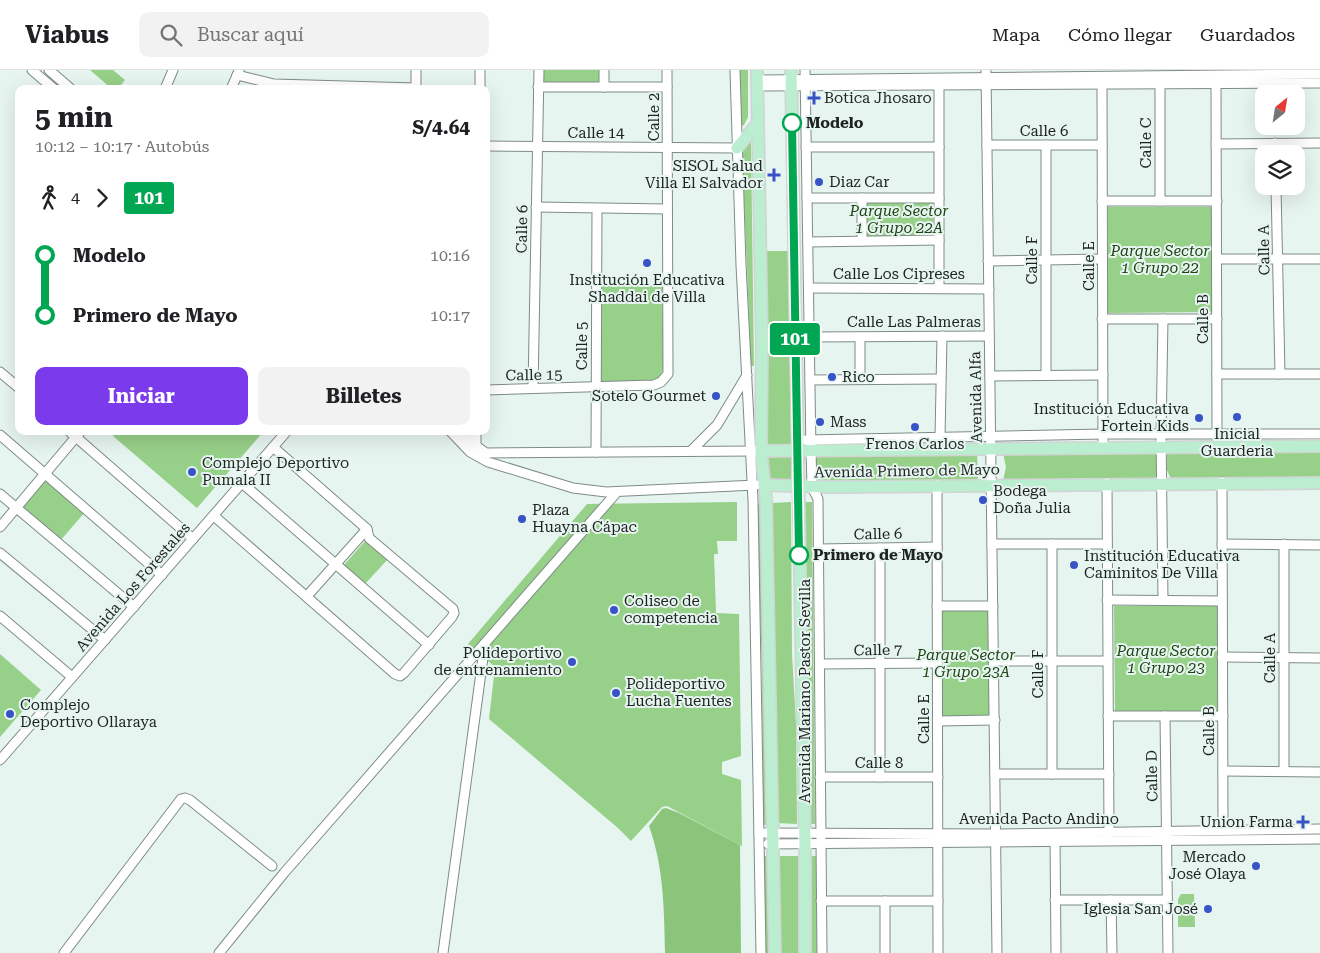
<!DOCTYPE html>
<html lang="es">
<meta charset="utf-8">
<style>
body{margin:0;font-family:"Roboto Serif",serif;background:#f2f2f2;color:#202124;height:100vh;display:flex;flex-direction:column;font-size:19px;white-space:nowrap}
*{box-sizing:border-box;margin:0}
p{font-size:16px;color:#757577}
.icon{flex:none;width:28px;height:28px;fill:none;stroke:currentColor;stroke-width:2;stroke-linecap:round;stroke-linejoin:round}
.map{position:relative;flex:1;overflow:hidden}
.details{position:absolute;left:15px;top:15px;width:475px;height:350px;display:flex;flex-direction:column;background:#fff;border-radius:10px;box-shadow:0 5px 20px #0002}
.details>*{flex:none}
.badge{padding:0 10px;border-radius:4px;font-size:18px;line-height:32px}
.needle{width:32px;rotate:30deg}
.tools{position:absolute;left:1255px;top:15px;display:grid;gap:10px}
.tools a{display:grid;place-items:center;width:50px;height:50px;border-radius:10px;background:#fff;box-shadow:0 5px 20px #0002;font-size:25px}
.map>.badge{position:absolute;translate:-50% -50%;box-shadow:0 0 0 2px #fff}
.legs{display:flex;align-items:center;gap:8px;height:55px;padding:0 20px;font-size:16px}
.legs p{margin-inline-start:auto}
.head{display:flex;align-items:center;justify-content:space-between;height:85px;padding:0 20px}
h1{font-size:28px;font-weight:700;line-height:38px}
.button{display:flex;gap:10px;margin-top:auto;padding:10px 20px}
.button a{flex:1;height:58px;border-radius:10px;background:#7c3aed;color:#fff;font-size:20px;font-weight:700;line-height:58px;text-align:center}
.button a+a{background:#f2f2f2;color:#202124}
ul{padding:0 20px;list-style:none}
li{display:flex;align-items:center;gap:18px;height:60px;font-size:19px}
li i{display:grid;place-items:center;width:8px;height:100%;margin:0 6px;background:currentColor}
li i::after{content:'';width:12px;height:12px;margin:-6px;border:4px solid;border-radius:50%;background:#fff}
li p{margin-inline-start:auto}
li:first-child i{background:linear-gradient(#0000 50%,currentColor 0)}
li:last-child i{background:linear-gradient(currentColor 50%,#0000 0)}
header{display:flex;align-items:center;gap:30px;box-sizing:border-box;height:70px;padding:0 25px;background:#fff;border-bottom:1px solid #e0e0e0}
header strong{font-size:24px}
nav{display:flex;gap:28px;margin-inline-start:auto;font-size:18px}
.search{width:350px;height:45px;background:#f2f2f2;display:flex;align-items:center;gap:12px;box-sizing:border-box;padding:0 18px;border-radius:10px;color:#757577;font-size:19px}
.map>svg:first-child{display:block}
</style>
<header>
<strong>Viabus</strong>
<div class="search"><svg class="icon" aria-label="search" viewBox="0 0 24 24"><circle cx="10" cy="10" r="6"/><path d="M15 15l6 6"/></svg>Buscar aquí</div>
<nav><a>Mapa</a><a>Cómo llegar</a><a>Guardados</a></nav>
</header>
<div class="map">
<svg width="1320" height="883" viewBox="0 0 1320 883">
<rect width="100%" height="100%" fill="#e7f5f1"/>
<!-- green -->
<g fill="#97d088">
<polygon points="90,0 113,0 125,10 118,19 112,19"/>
<polygon points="543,0 600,0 600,14 543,12"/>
<polygon points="740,0 748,0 748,47 744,55 740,57"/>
<polygon points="749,72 751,73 754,296 751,296 742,81 744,76"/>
<polygon points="864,131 933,132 933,167 865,166"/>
<polygon points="1108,137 1212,137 1214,242 1108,243"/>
<polygon points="763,181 788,181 791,373 789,375 766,375"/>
<polygon points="600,215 662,216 664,296 661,305 656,310 600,313"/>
<polygon points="117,361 264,361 197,438 113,366"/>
<polygon points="1152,380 1158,384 1158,406 1155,408 1003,411 1006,397 1003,383"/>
<polygon points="1320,381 1320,408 1175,409 1170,407 1167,400 1167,383"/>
<polygon points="977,382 978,410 815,411 813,386"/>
<polygon points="767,384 791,385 791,411 779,412 769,408"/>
<polygon points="45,408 85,442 60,471 20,437"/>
<polygon points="737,432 737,471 717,471 718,484 714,484 716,543 739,544 741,686 722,692 722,704 741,710 742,776 667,736 662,737 631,771 618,758 489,649 495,597 468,574 587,434"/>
<polygon points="791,432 792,584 796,653 797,754 775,753 772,433"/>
<polygon points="801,432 812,432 815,754 807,754 803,534 806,503 806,485 802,458"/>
<polygon points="757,434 762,434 768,755 763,755 762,603"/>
<polygon points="366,470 388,489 364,515 343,496"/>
<polygon points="1114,536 1217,536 1218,643 1115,643"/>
<polygon points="940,539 990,539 991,647 941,648"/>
<polygon points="0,584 41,620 0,667"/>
<polygon points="764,786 769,786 770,883 765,883"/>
<polygon points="778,786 798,786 800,883 779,883"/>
<polygon points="808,786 816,786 817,883 810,883"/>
<polygon points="1181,824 1194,824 1195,857 1178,857 1178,829"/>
</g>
<!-- forest -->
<path fill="#8bc57c" d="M666,738L679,743L740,775L741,883H665C664,840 664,798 649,756L662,739Z"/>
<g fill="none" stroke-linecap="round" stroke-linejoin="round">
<defs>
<g id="minor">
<polyline points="32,0 54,19"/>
<polyline points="49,0 71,19"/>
<polyline points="735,0 741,195 753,430 761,883"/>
<polyline points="805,0 811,381 812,417 818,429 822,883"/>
<polyline points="986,0 997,883"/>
<polyline points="237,5 274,14 416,18"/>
<polyline points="757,10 1320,4"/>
<polyline points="1160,14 1160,131"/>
<polyline points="1216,14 1217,364"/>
<polyline points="1102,15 1103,378"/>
<polyline points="757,16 1320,13"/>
<polyline points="538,17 667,17"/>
<polyline points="604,17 604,0"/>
<polyline points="165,19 173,0"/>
<polyline points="231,19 239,1"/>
<polyline points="416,19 416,0"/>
<polyline points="480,19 480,0"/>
<polyline points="1275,73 1275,84"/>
<polyline points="1216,74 1320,73"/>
<polyline points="987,75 1102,75"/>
<polyline points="1046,75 1046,305"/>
<polyline points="486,76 737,78"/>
<polyline points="806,77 939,77"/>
<polyline points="1276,116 1280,304"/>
<polyline points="807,128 939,128"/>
<polyline points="1102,131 1217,131"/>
<polyline points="536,137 667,139"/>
<polyline points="862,171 862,128"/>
<polyline points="808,172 939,170"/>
<polyline points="1217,189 1320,189"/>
<polyline points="988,191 1102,189"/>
<polyline points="809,218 989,219"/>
<polyline points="939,218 939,16"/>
<polyline points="1102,249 1217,249"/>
<polyline points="1163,249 1161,364 1163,530"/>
<polyline points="810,267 989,266"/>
<polyline points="0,302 19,318"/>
<polyline points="1217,304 1320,304"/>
<polyline points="990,306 1103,305"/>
<polyline points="860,309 860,267"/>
<polyline points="810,310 941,309"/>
<polyline points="533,318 539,0"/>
<polyline points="486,320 654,315 661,312 668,304 667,0"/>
<polyline points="69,361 193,469"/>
<polyline points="450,361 470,382 488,392 573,418 606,422 756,415"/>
<polyline points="461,361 476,376 486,383 755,381"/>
<polyline points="0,365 162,505"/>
<polyline points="940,367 942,266"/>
<polyline points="805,370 1103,364 1320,364"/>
<polyline points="476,376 476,361"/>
<polyline points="691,381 717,355 747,305"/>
<polyline points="596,382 597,139"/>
<polyline points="1222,412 1223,759"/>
<polyline points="242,413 429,575"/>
<polyline points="1107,413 1109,763"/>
<polyline points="937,415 938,883"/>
<polyline points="0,424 134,537"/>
<polyline points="214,446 395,604 400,606 404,603 452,547 454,543 453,539 369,468 367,459 273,377"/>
<polyline points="0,457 81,361"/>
<polyline points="992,474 1107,474"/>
<polyline points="1052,474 1052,704"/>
<polyline points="1222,474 1320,475"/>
<polyline points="1284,474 1284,701"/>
<polyline points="880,478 880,707"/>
<polyline points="819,479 937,477"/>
<polyline points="0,483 105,570"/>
<polyline points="307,526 367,459"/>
<polyline points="1107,530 1222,531"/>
<polyline points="937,536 993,536"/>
<polyline points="0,546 72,607"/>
<polyline points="1222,587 1320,588"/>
<polyline points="994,591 1108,591"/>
<polyline points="820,594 937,593"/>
<polyline points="1108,646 1223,646"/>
<polyline points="1165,646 1168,883"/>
<polyline points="938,651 995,650"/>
<polyline points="0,690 287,361"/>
<polyline points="1223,701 1320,702"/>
<polyline points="995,704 1109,704"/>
<polyline points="820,707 938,707"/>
<polyline points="759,763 996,764 1320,759"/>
<polyline points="1055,766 1056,883"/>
<polyline points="768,774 1320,769"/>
<polyline points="1055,830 1167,830"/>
<polyline points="1111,830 1112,883"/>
<polyline points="821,831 938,831"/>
<polyline points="885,831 885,883"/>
<polyline points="64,883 181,729 185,728 190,730 272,796"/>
<polyline points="219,883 284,803 617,422"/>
<polyline points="443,883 485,573"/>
</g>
<g id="major">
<polyline points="757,0 762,274 761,381 766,429 775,883"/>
<polyline points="791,0 805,774 805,883"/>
<polyline points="737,78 758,53"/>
<polyline points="761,381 1320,376"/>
<polyline points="764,415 832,417 1320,413"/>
</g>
</defs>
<!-- minor casing -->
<use href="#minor" stroke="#7f8b87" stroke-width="11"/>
<!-- major casing -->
<use href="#major" stroke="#d2d3d3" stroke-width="14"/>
<!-- minor -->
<use href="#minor" stroke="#fff" stroke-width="9"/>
<!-- major -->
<use href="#major" stroke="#bbedd0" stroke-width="11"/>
</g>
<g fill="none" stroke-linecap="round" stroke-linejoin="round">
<defs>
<polyline id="line-1" points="792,53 799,485"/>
</defs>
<!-- line-1 casing -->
<use href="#line-1" stroke="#fff" stroke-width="11"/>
<!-- line-1 -->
<use href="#line-1" stroke="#00a651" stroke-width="8"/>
</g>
<!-- markers -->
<g fill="#3853c5" stroke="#e7f5f1" stroke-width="2">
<path d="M811.5 20.5h5v5h5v5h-5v5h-5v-5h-5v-5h5z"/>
<path d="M771.5 97.5h5v5h5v5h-5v5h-5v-5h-5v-5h5z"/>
<circle cx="819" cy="112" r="5"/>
<circle cx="647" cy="193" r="5"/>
<circle cx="832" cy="307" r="5"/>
<circle cx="716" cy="326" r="5"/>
<circle cx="1237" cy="347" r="5"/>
<circle cx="1199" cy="348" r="5"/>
<circle cx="820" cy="352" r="5"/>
<circle cx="915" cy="357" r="5"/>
<circle cx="192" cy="402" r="5"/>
<circle cx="983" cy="430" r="5"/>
<circle cx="522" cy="449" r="5"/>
<circle cx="1074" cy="495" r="5"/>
<circle cx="614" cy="540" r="5"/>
<circle cx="572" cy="592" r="5"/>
<circle cx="616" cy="623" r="5"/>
<circle cx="10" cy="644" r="5"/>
<path d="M1300.5 744.5h5v5h5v5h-5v5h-5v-5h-5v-5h5z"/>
<circle cx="1256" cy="796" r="5"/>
<circle cx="1208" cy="839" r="5"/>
</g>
<g fill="#fff" stroke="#00a651" stroke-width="2.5">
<circle cx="792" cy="53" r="9"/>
<circle cx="799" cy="485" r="9"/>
</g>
<g text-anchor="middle" stroke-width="4" stroke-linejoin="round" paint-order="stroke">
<!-- poi labels -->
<g font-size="15" fill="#1e2321" stroke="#e7f5f1" text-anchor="start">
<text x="824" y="33">Botica Jhosaro</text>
<text x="763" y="101" text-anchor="end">SISOL Salud<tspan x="763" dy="17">Villa El Salvador</tspan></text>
<text x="829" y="117">Diaz Car</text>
<text x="647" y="215" text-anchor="middle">Institución Educativa<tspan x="647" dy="17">Shaddai de Villa</tspan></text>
<text x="842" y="312">Rico</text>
<text x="706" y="331" text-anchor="end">Sotelo Gourmet</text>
<text x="1189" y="344" text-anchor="end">Institución Educativa<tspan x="1189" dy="17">Fortein Kids</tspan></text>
<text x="830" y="357">Mass</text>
<text x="1237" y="369" text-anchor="middle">Inicial<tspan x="1237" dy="17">Guarderia</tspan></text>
<text x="915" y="379" text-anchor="middle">Frenos Carlos</text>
<text x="202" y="398">Complejo Deportivo<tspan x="202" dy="17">Pumala II</tspan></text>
<text x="993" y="426">Bodega<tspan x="993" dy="17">Doña Julia</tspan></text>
<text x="532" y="445">Plaza<tspan x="532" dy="17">Huayna Cápac</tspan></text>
<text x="1084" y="491">Institución Educativa<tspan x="1084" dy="17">Caminitos De Villa</tspan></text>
<text x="624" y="536">Coliseo de<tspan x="624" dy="17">competencia</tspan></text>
<text x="562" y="588" text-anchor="end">Polideportivo<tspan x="562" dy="17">de entrenamiento</tspan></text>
<text x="626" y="619">Polideportivo<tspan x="626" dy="17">Lucha Fuentes</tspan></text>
<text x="20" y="640">Complejo<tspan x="20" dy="17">Deportivo Ollaraya</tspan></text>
<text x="1293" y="757" text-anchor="end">Union Farma</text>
<text x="1246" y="792" text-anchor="end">Mercado<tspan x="1246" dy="17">José Olaya</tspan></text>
<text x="1198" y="844" text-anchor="end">Iglesia San José</text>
</g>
<!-- street labels -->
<g font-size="15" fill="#1e2321" stroke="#e7f5f1">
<text transform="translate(654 47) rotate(-90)" y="5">Calle 2</text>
<text x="1044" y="66">Calle 6</text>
<text x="596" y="68">Calle 14</text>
<text transform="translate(1146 73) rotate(-90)" y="5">Calle C</text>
<text transform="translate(522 159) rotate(-89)" y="5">Calle 6</text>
<text transform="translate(1264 180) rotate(-91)" y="5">Calle A</text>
<text transform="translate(1032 190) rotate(-90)" y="5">Calle F</text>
<text transform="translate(1089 196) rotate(-90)" y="5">Calle E</text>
<text x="899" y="209">Calle Los Cipreses</text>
<text transform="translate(1203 249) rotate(-90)" y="5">Calle B</text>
<text x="914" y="257">Calle Las Palmeras</text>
<text transform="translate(582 276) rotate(-90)" y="5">Calle 5</text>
<text transform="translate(534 305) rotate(-1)" y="5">Calle 15</text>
<text transform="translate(976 327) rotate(-91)" y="5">Avenida Alfa</text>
<text transform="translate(907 401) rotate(-1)" y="5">Avenida Primero de Mayo</text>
<text transform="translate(878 464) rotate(-1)" y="5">Calle 6</text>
<text transform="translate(133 517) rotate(-49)" y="5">Avenida Los Forestales</text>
<text transform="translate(878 580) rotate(-1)" y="5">Calle 7</text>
<text transform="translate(1270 588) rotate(-90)" y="5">Calle A</text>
<text transform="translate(1038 604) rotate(-90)" y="5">Calle F</text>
<text transform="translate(805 621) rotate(-90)" y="5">Avenida Mariano Pastor Sevilla</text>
<text transform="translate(924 649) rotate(-90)" y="5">Calle E</text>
<text transform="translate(1209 661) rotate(-90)" y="5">Calle B</text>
<text x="879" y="698">Calle 8</text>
<text transform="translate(1152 706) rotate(-91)" y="5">Calle D</text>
<text x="1039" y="754">Avenida Pacto Andino</text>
</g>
<!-- stop labels -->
<g font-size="15" font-weight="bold" fill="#1e2321" stroke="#e7f5f1" text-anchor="start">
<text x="806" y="58">Modelo</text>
<text x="813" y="490">Primero de Mayo</text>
</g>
<!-- park labels -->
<g font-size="15" font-style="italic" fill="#1e4412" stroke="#e7f5f1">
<text x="899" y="146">Parque Sector<tspan x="899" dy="17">1 Grupo 22A</tspan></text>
<text x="1160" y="186">Parque Sector<tspan x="1160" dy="17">1 Grupo 22</tspan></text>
<text x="1166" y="586">Parque Sector<tspan x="1166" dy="17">1 Grupo 23</tspan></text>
<text x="966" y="590">Parque Sector<tspan x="966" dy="17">1 Grupo 23A</tspan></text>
</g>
</g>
</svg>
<div class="tools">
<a><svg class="needle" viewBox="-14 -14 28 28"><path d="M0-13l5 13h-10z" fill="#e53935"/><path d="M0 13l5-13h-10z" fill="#757577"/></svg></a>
<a><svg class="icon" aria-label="layers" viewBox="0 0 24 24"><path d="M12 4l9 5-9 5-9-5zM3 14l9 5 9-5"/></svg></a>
</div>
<b class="badge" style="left:795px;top:269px;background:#00a651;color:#fff">101</b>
<section class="details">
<div class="head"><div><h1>5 min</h1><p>10:12 – 10:17 · Autobús</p></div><b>S/4.64</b></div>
<div class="legs"><svg class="icon" aria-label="walk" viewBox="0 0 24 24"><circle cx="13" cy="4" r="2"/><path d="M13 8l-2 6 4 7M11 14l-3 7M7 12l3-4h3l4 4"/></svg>4<svg class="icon" aria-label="forward" viewBox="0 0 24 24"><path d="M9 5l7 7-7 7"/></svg><b class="badge" style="background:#00a651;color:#fff">101</b></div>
<ul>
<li><i style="color:#00a651"></i><b>Modelo</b><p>10:16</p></li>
<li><i style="color:#00a651"></i><b>Primero de Mayo</b><p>10:17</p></li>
</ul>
<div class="button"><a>Iniciar</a><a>Billetes</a></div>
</section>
</div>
